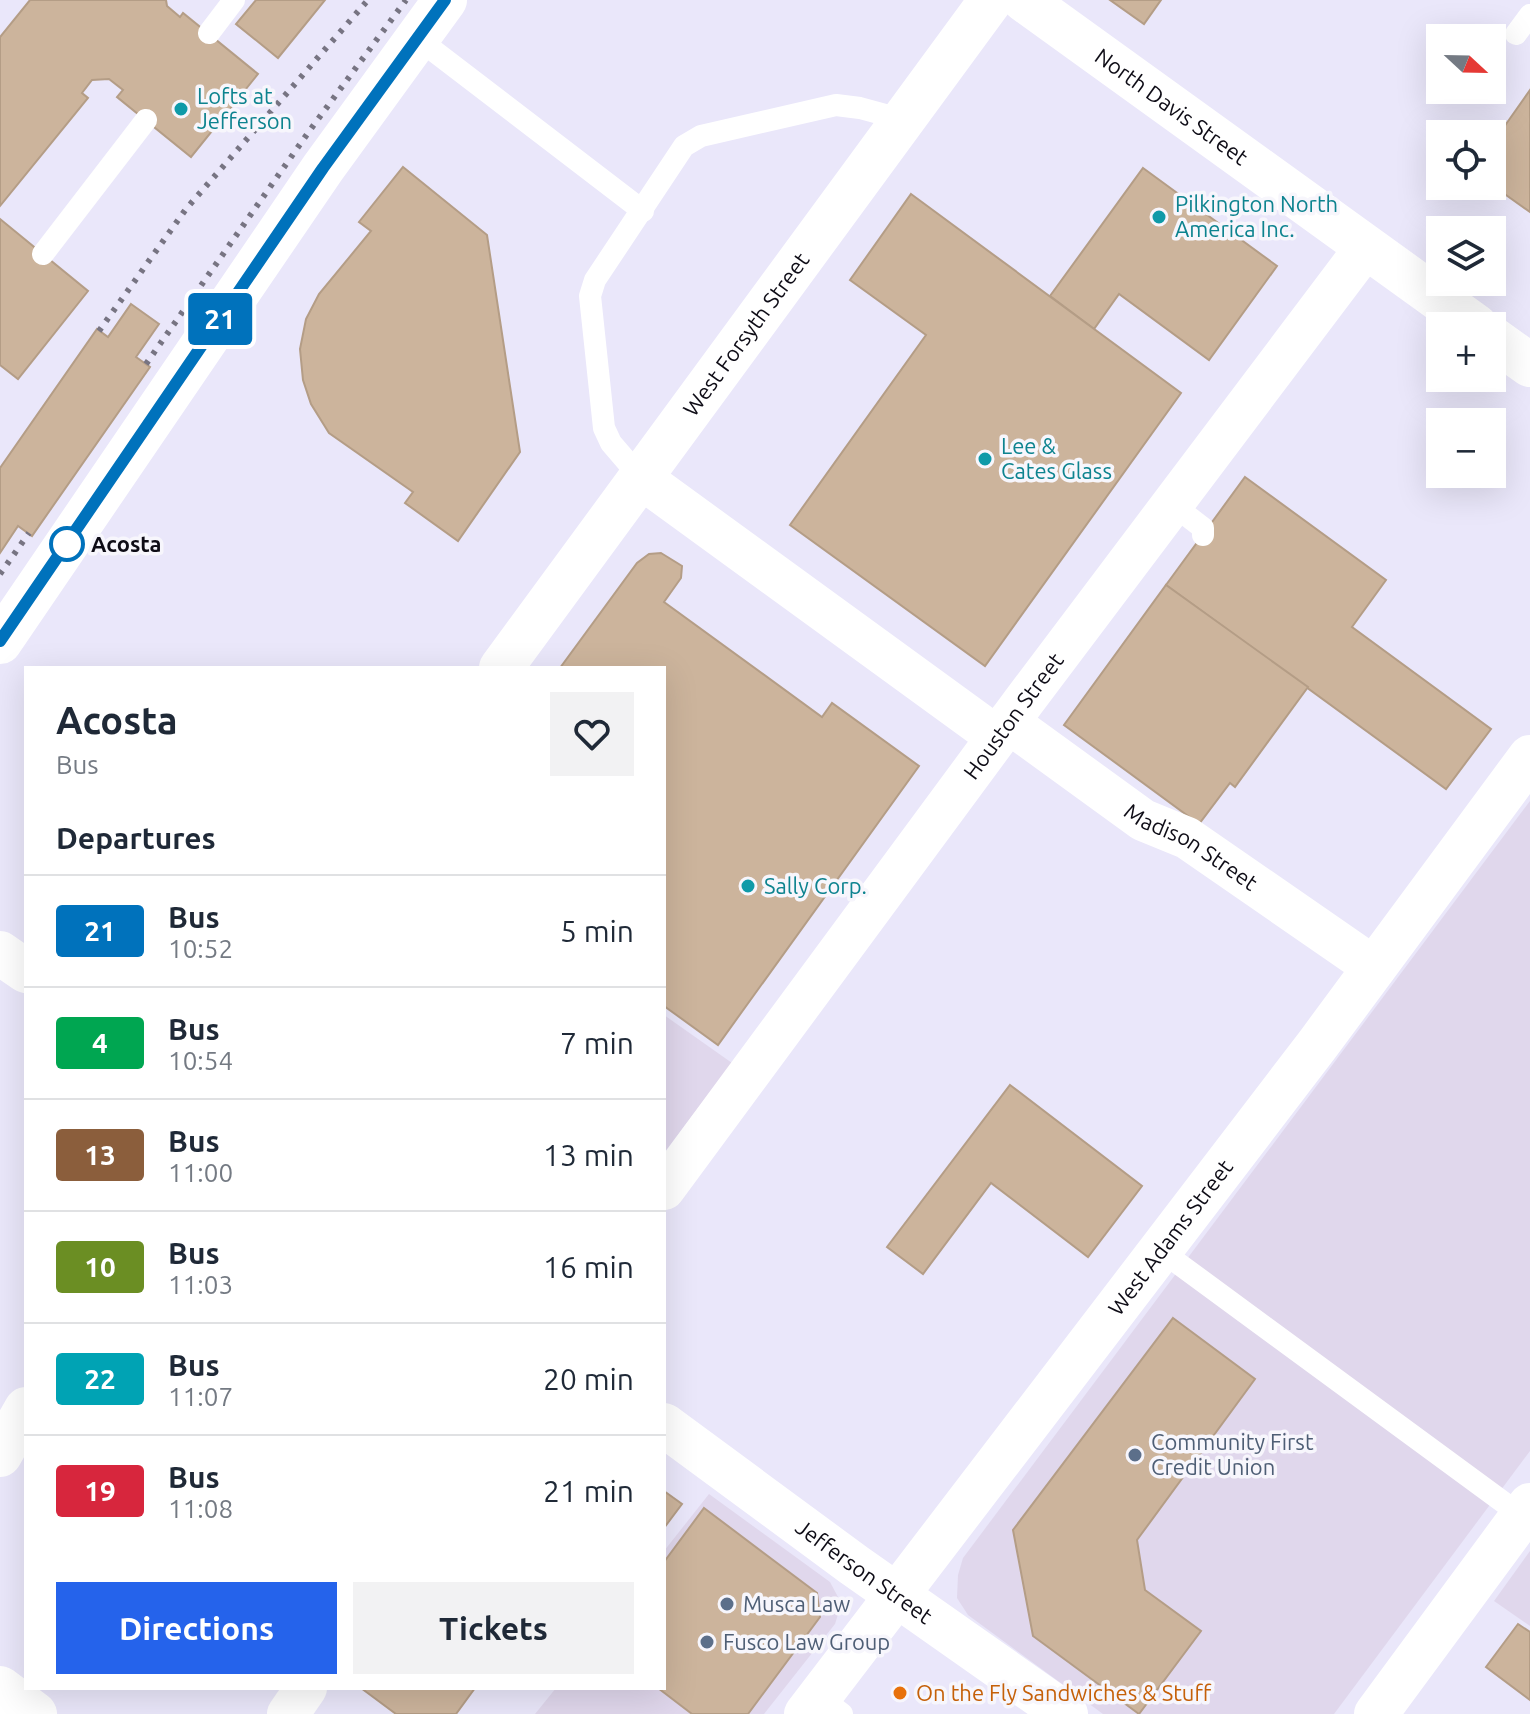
<!DOCTYPE html>
<meta charset="utf-8">
<style>
body{margin:0;font-family:Ubuntu,sans-serif;background:#f2f2f3;color:#1f2937;height:100vh;display:flex;flex-direction:column;font-size:30px;white-space:nowrap}
*{box-sizing:border-box;margin:0}
p{font-size:26px;color:#747a83}
.icon{flex:none;width:44px;height:44px;fill:none;stroke:currentColor;stroke-width:2;stroke-linecap:round;stroke-linejoin:round}
.map{position:relative;flex:1;overflow:hidden}
.panel{position:absolute;left:24px;top:666px;width:642px;height:1024px;display:flex;flex-direction:column;background:#fff;border-radius:0px;box-shadow:0 8px 32px #0002}
.panel>*{flex:none}
.badge{padding:0 16px;border-radius:6px;font-size:28px;line-height:52px}
.needle{width:52px;rotate:112deg}
.buttons{position:absolute;left:1426px;top:24px;display:grid;gap:16px}
.buttons a{display:grid;place-items:center;width:80px;height:80px;border-radius:0px;background:#fff;box-shadow:0 8px 32px #0002;font-size:40px}
.map>.badge{position:absolute;translate:-50% -50%;box-shadow:0 0 0 4px #fff}
h2{padding:0 32px;font-size:30px;line-height:72px}
.round{display:grid;place-items:center;flex:none;width:84px;height:84px;border-radius:0px;background:#f2f2f3}
.overview{display:flex;align-items:center;justify-content:space-between;height:136px;padding:0 32px}
h1{font-size:38px;font-weight:700;line-height:60px}
.cta{display:flex;gap:16px;margin-top:auto;padding:16px 32px}
.cta a{flex:1;height:92px;border-radius:0px;background:#2563eb;color:#fff;font-size:32px;font-weight:700;line-height:92px;text-align:center}
.cta a+a{background:#f2f2f3;color:#1f2937}
ul{padding:0;list-style:none}
li{display:flex;align-items:center;gap:24px;height:112px;padding:0 32px;border-top:2px solid #e0e1e3}
li div{flex:1}
li b{display:block;font-size:30px}
li em{font-style:normal}
li .badge{min-width:88px;font-weight:700;text-align:center}
.map>svg:first-child{display:block}
</style>
<div class="map">
<svg width="1530" height="1714" viewBox="0 0 1530 1714">
<rect width="100%" height="100%" fill="#eae7fa"/>
<!-- commercial -->
<g fill="#e0d7ec">
<polygon points="1530,801 1530,1451 1334,1714 1103,1714 968,1615 957,1598 958,1575 963,1558"/>
<polygon points="664,1015 732,1063 664,1153"/>
<polygon points="709,1494 830,1582 838,1597 840,1608 835,1624 764,1714 535,1714 556,1688 664,1688 664,1551"/>
<polygon points="1530,1551 1530,1626 1494,1601"/>
</g>
<!-- building -->
<g fill="#ccb49c" stroke="#b49d86" stroke-width="2">
<polygon points="30,0 166,0 167,6 180,17 183,13 258,74 191,157 117,97 123,90 109,79 92,80 82,93 88,98 0,206 0,37"/>
<polygon points="256,0 325,0 278,58 236,24"/>
<polygon points="1110,0 1161,0 1144,24"/>
<polygon points="1530,90 1530,212 1492,185 1492,144"/>
<polygon points="403,167 487,235 520,452 458,541 405,503 413,492 329,433 311,404 303,380 300,349 306,319 319,294 371,231 359,222"/>
<polygon points="1143,168 1277,266 1209,360 1119,294 1094,329 1050,296"/>
<polygon points="911,194 1181,393 985,666 790,525 926,335 850,280"/>
<polygon points="0,219 88,291 18,379 0,365"/>
<polygon points="131,304 159,324 136,357 150,367 32,536 18,526 0,553 0,468 97,329 108,337"/>
<polygon points="1245,477 1386,580 1352,627 1491,729 1446,789 1166,585"/>
<polygon points="661,553 682,566 681,578 664,602 822,717 832,703 919,766 718,1045 664,1006 664,668 560,668 637,563 649,554"/>
<polygon points="1166,585 1308,687 1235,787 1230,783 1199,824 1064,725"/>
<polygon points="1010,1085 1142,1186 1088,1257 991,1183 923,1274 887,1247"/>
<polygon points="1173,1318 1255,1379 1137,1540 1145,1590 1201,1631 1139,1714 1033,1636 1013,1530"/>
<polygon points="664,1491 682,1504 664,1528"/>
<polygon points="704,1508 817,1593 820,1617 748,1714 692,1714 658,1688 664,1688 664,1562"/>
<polygon points="1518,1624 1530,1632 1530,1700 1486,1667"/>
<polygon points="361,1688 475,1688 456,1714 396,1714"/>
</g>
<g fill="none" stroke-linecap="round" stroke-linejoin="round">
<!-- lane -->
<g stroke="#fff" stroke-width="22">
<polyline points="209,33 234,0"/>
<polyline points="1516,34 1530,15"/>
<polyline points="417,38 643,211"/>
<polyline points="43,254 146,120"/>
<polyline points="641,478 611,443 604,428 590,296 595,280 684,146 701,136 836,105 860,108 904,120"/>
<polyline points="1172,504 1203,528 1203,535"/>
<polyline points="1160,1250 1522,1516"/>
<polyline points="819,1696 842,1714"/>
</g>
<!-- street -->
<g stroke="#fff" stroke-width="42">
<polyline points="641,478 997,737"/>
<path id="s1" d="M1008,722L1143,820L1187,838L1375,968"/>
<path id="s2" d="M664,1189L1024,701L1366,247"/>
<polyline points="288,1714 306,1688"/>
</g>
<!-- secondary -->
<g stroke="#fff" stroke-width="44">
<path id="s3" d="M1024,0L1476,326"/>
<polyline points="1492,338 1530,365"/>
<polyline points="0,642 323,168 445,0"/>
<polyline points="1376,1714 1530,1505"/>
</g>
<!-- primary -->
<g stroke="#fff" stroke-width="44">
<path id="s4" d="M501,668L991,0"/>
<polyline points="0,953 26,971"/>
<path id="s5" d="M664,1425L854,1565L1066,1714"/>
<polyline points="0,1455 26,1409"/>
<polyline points="0,1688 35,1714"/>
<path id="s6" d="M806,1714L1318,1044L1530,757"/>
</g>
<!-- rail -->
<g stroke="#777482" stroke-width="6" stroke-dasharray="4 8" stroke-linecap="butt">
<polyline points="99,331 186,209 368,0"/>
<polyline points="146,364 310,130 406,0"/>
<polyline points="0,574 29,533"/>
</g>
</g>
<g fill="none" stroke-linecap="round" stroke-linejoin="round">
<defs>
<polyline id="line" points="0,641 323,168 445,0"/>
</defs>
<!-- line casing -->
<use href="#line" stroke="#fff" stroke-width="18"/>
<!-- line -->
<use href="#line" stroke="#0072bc" stroke-width="12"/>
</g>
<!-- markers -->
<g fill="#0f9aa8" stroke="#f7f6fc" stroke-width="3">
<circle cx="181" cy="109" r="8"/>
<circle cx="1159" cy="217" r="8"/>
<circle cx="985" cy="459" r="8"/>
<circle cx="748" cy="886" r="8"/>
</g>
<circle fill="#fff" stroke="#0072bc" stroke-width="4" cx="67" cy="544" r="16"/>
<g fill="#5c6f8a" stroke="#f7f6fc" stroke-width="3">
<circle cx="1135" cy="1455" r="8"/>
<circle cx="727" cy="1604" r="8"/>
<circle cx="707" cy="1642" r="8"/>
</g>
<circle fill="#e8710a" stroke="#f7f6fc" stroke-width="3" cx="900" cy="1693" r="8"/>
<g text-anchor="middle" stroke-width="7" stroke-linejoin="round" paint-order="stroke">
<!-- culture labels -->
<g font-size="22" fill="#0d838f" stroke="#f7f6fc" text-anchor="start">
<text x="197" y="104">Lofts at<tspan x="197" dy="25">Jefferson</tspan></text>
<text x="1175" y="212">Pilkington North<tspan x="1175" dy="25">America Inc.</tspan></text>
<text x="1001" y="454">Lee &amp;<tspan x="1001" dy="25">Cates Glass</tspan></text>
<text x="764" y="894">Sally Corp.</text>
</g>
<!-- street labels -->
<g font-size="22" fill="#0e0c16" stroke="#f7f6fc">
<text dy="8" stroke="none"><textPath href="#s3" startOffset="182">North Davis Street</textPath></text>
<text dy="8" stroke="none"><textPath href="#s4" startOffset="414">West Forsyth Street</textPath></text>
<text dy="8" stroke="none"><textPath href="#s2" startOffset="588">Houston Street</textPath></text>
<text dy="8" stroke="none"><textPath href="#s1" startOffset="222">Madison Street</textPath></text>
<text dy="8" stroke="none"><textPath href="#s6" startOffset="600">West Adams Street</textPath></text>
<text dy="8" stroke="none"><textPath href="#s5" startOffset="248">Jefferson Street</textPath></text>
</g>
<!-- stop labels -->
<g font-size="22" font-weight="bold" fill="#0e0c16" stroke="#f7f6fc" text-anchor="start">
<text x="91" y="552">Acosta</text>
</g>
<!-- service labels -->
<g font-size="22" fill="#4e5e75" stroke="#f7f6fc" text-anchor="start">
<text x="1151" y="1450">Community First<tspan x="1151" dy="25">Credit Union</tspan></text>
<text x="743" y="1612">Musca Law</text>
<text x="723" y="1650">Fusco Law Group</text>
</g>
<!-- food labels -->
<g font-size="22" fill="#c56008" stroke="#f7f6fc" text-anchor="start">
<text x="916" y="1701">On the Fly Sandwiches &amp; Stuff</text>
</g>
</g>
</svg>
<div class="buttons">
<a><svg class="needle" viewBox="-14 -14 28 28"><path d="M0-13l5 13h-10z" fill="#e53935"/><path d="M0 13l5-13h-10z" fill="#747a83"/></svg></a>
<a><svg class="icon" aria-label="locate" viewBox="0 0 24 24"><circle cx="12" cy="12" r="6"/><path d="M12 2v4M12 18v4M2 12h4M18 12h4"/></svg></a>
<a><svg class="icon" aria-label="layers" viewBox="0 0 24 24"><path d="M12 4l9 5-9 5-9-5zM3 14l9 5 9-5"/></svg></a>
<a>+</a>
<a>−</a>
</div>
<b class="badge" style="left:220px;top:319px;background:#0072bc;color:#fff">21</b>
<section class="panel">
<div class="overview"><div><h1>Acosta</h1><p>Bus</p></div><a class="round"><svg class="icon" aria-label="heart" viewBox="0 0 24 24"><path d="M12 20l-8-8c-3-5 5-10 8-4 3-6 11-1 8 4z"/></svg></a></div>
<h2>Departures</h2>
<ul>
<li><span class="badge" style="background:#0072bc;color:#fff">21</span><div><b>Bus</b><p>10:52</p></div><em>5 min</em></li>
<li><span class="badge" style="background:#00a651;color:#fff">4</span><div><b>Bus</b><p>10:54</p></div><em>7 min</em></li>
<li><span class="badge" style="background:#8b5e3c;color:#fff">13</span><div><b>Bus</b><p>11:00</p></div><em>13 min</em></li>
<li><span class="badge" style="background:#6b8e23;color:#fff">10</span><div><b>Bus</b><p>11:03</p></div><em>16 min</em></li>
<li><span class="badge" style="background:#00a3b4;color:#fff">22</span><div><b>Bus</b><p>11:07</p></div><em>20 min</em></li>
<li><span class="badge" style="background:#d7263d;color:#fff">19</span><div><b>Bus</b><p>11:08</p></div><em>21 min</em></li>
</ul>
<div class="cta"><a>Directions</a><a>Tickets</a></div>
</section>
</div>
